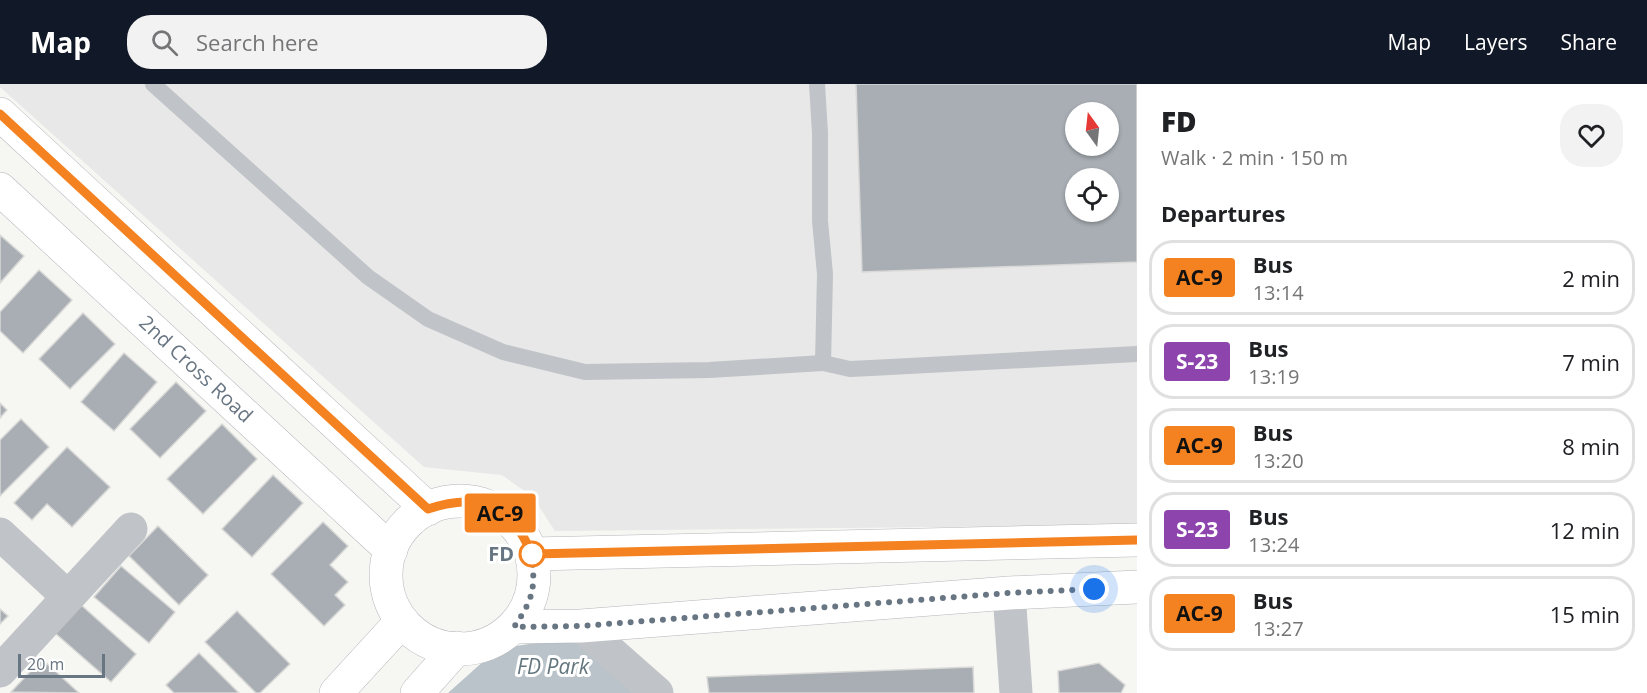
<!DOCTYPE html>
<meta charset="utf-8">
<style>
body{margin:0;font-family:"Open Sans",sans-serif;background:#f2f2f2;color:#202124;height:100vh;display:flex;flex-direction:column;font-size:22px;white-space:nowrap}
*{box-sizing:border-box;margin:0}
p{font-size:20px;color:#757577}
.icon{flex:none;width:33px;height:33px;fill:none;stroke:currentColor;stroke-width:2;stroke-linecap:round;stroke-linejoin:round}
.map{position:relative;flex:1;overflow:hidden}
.side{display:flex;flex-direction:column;background:#fff;width:510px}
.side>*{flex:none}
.badge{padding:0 12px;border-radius:4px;font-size:21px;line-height:39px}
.needle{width:39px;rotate:345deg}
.fabs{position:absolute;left:1065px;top:18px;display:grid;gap:12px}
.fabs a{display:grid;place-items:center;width:54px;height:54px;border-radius:50%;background:#fff;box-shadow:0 2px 4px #0004;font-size:30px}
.scale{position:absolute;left:18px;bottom:15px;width:87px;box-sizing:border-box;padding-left:6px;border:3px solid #687582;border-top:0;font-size:16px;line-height:21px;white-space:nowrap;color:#687582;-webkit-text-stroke:4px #fff;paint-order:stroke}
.you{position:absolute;width:30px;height:30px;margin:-15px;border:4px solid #fff;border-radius:50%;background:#1a73e8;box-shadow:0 0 0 9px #1a73e833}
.map>.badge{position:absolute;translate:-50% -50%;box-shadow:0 0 0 3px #fff}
h2{padding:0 24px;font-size:22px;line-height:54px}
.round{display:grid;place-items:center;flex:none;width:63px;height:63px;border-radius:24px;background:#f2f2f2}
.headline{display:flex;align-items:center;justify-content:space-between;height:102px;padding:0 24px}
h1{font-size:28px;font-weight:800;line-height:45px}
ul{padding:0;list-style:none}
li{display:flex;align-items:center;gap:18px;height:75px;margin:0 12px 9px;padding:0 12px;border:3px solid #e0e0e0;border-radius:24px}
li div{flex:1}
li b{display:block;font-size:22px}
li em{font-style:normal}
li .badge{min-width:66px;font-weight:700;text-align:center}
header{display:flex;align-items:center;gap:36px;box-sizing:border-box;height:84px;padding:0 30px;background:#111827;color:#fff}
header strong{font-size:28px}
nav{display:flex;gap:33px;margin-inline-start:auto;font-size:21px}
.search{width:420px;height:54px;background:#f2f2f2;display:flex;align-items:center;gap:15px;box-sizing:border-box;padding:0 21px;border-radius:24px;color:#757577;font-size:22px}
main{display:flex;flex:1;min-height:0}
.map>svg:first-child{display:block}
</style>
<header>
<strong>Map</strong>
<div class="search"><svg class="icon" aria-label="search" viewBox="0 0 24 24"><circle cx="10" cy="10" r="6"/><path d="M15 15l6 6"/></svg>Search here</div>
<nav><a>Map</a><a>Layers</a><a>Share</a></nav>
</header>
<main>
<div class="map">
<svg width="1137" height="609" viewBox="0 0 1137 609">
<rect width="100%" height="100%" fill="#f6f6f3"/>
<!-- built -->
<path fill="#e7e8e7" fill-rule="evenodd" d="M0,0H1137V441L555,447L533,413L502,391L424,383L0,3ZM1076,28H1108V62H1076ZM1076,94H1108V128H1076Z"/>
<!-- water -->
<polygon fill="#bac3c9" points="549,557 586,558 658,609 448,609 486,575 516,562"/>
<!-- building -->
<g fill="#a8aeb4" stroke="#d8d8d6" stroke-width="1.5" fill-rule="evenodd">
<path d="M856,0H1137V178L862,188ZM1076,28H1108V62H1076ZM1076,94H1108V128H1076Z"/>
<polygon points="0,151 24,172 0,199"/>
<polygon points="39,186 72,216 23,269 0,247 0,228"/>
<polygon points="83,229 115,260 70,305 39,275"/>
<polygon points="124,269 157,298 114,347 81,318"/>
<polygon points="176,298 206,327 160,374 130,345"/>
<polygon points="0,319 7,326 0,334"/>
<polygon points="21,335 49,363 0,412 0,356"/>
<polygon points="222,340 257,375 203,430 167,395"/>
<polygon points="67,363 110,403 72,443 47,420 32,436 14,419"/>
<polygon points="273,391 303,419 252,473 222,445"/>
<polygon points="323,438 348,462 330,481 348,498 335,511 345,521 324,542 271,490"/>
<polygon points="158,442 208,491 179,521 129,472"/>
<polygon points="121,482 175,528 149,559 94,513"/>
<polygon points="80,520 136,570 111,598 55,549"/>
<polygon points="0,525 8,532 0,540"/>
<polygon points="237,527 290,580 260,609 256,609 205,558"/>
<polygon points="199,569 239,609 174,609 166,601"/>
<polygon points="42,575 79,609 11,608"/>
<polygon points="1099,579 1125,601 1121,609 1059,609 1058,587"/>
<polygon points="973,583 974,609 709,609 707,593"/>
</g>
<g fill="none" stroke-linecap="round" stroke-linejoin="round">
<defs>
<g id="secondary">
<polyline points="0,30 428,425"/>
<polyline points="0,105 391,466"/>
<circle cx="460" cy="491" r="74"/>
<polyline points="532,470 1137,456"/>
<polyline points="514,543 581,542 1009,509 1137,503"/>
<polyline points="336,609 402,537"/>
<polyline points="417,609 457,564"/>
</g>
</defs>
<!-- secondary casing -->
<use href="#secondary" stroke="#b3b7bb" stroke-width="34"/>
<!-- lane -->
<g stroke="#c0c3c7" stroke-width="16">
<polyline points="153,0 368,193 428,235 503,268 585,288 709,286 823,279 825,190 820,137 820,49 817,0"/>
<polyline points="823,279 850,285 871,284 1137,270"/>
</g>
<!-- street -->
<g stroke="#c0c3c7" stroke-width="33">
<polyline points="0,450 68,513"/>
<polyline points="1009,509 1016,609"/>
<polyline points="581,542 657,609"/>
<polyline points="0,587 131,445"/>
</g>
<!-- secondary -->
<use href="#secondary" stroke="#fff" stroke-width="33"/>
</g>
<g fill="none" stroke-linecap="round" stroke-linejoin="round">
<defs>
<path id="line" d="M0,30L428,425C464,413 493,414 518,445C524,452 528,462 532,470L1137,456"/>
</defs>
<!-- line casing -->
<use href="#line" stroke="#fff" stroke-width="14"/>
<!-- line -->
<use href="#line" stroke="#f58220" stroke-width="9"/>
<!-- walk -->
<path stroke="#687582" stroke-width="6" stroke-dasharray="0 10.8" d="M532,470C535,505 534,514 514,543L581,542L1009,509L1094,505"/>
</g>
<!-- markers -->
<circle fill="#fff" stroke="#f58220" stroke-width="3" cx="532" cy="470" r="12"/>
<g text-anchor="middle" stroke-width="6" stroke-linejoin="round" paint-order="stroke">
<!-- street labels -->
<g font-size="20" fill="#687582" stroke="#fff">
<text transform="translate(196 285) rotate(43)" y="7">2nd Cross Road</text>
</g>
<!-- stop labels -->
<g font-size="20" font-weight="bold" fill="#687582" stroke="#fff" text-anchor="end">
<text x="514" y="477">FD</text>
</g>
<!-- water labels -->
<g font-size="21" font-style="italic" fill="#63767e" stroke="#fff">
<text x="553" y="590">FD Park</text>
</g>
</g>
</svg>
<div class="fabs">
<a><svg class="needle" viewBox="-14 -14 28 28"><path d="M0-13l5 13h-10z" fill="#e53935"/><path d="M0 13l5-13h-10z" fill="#757577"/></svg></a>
<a><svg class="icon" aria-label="locate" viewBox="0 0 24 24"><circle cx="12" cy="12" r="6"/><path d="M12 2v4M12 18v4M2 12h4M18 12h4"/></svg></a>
</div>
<div class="scale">20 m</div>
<div class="you" style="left:1094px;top:505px"></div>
<b class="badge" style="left:500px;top:429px;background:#f58220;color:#111">AC-9</b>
</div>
<section class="side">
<div class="headline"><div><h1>FD</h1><p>Walk · 2 min · 150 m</p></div><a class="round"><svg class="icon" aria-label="heart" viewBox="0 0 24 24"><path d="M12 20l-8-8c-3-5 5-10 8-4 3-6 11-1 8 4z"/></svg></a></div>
<h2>Departures</h2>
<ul>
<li><span class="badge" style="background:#f58220;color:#111">AC-9</span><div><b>Bus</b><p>13:14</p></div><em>2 min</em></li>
<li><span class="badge" style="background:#8e44ad;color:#fff">S-23</span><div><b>Bus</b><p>13:19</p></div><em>7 min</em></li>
<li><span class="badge" style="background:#f58220;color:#111">AC-9</span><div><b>Bus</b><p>13:20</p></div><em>8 min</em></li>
<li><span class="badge" style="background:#8e44ad;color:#fff">S-23</span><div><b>Bus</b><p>13:24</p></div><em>12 min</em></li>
<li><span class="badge" style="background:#f58220;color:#111">AC-9</span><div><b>Bus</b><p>13:27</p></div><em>15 min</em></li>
</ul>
</section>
</main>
